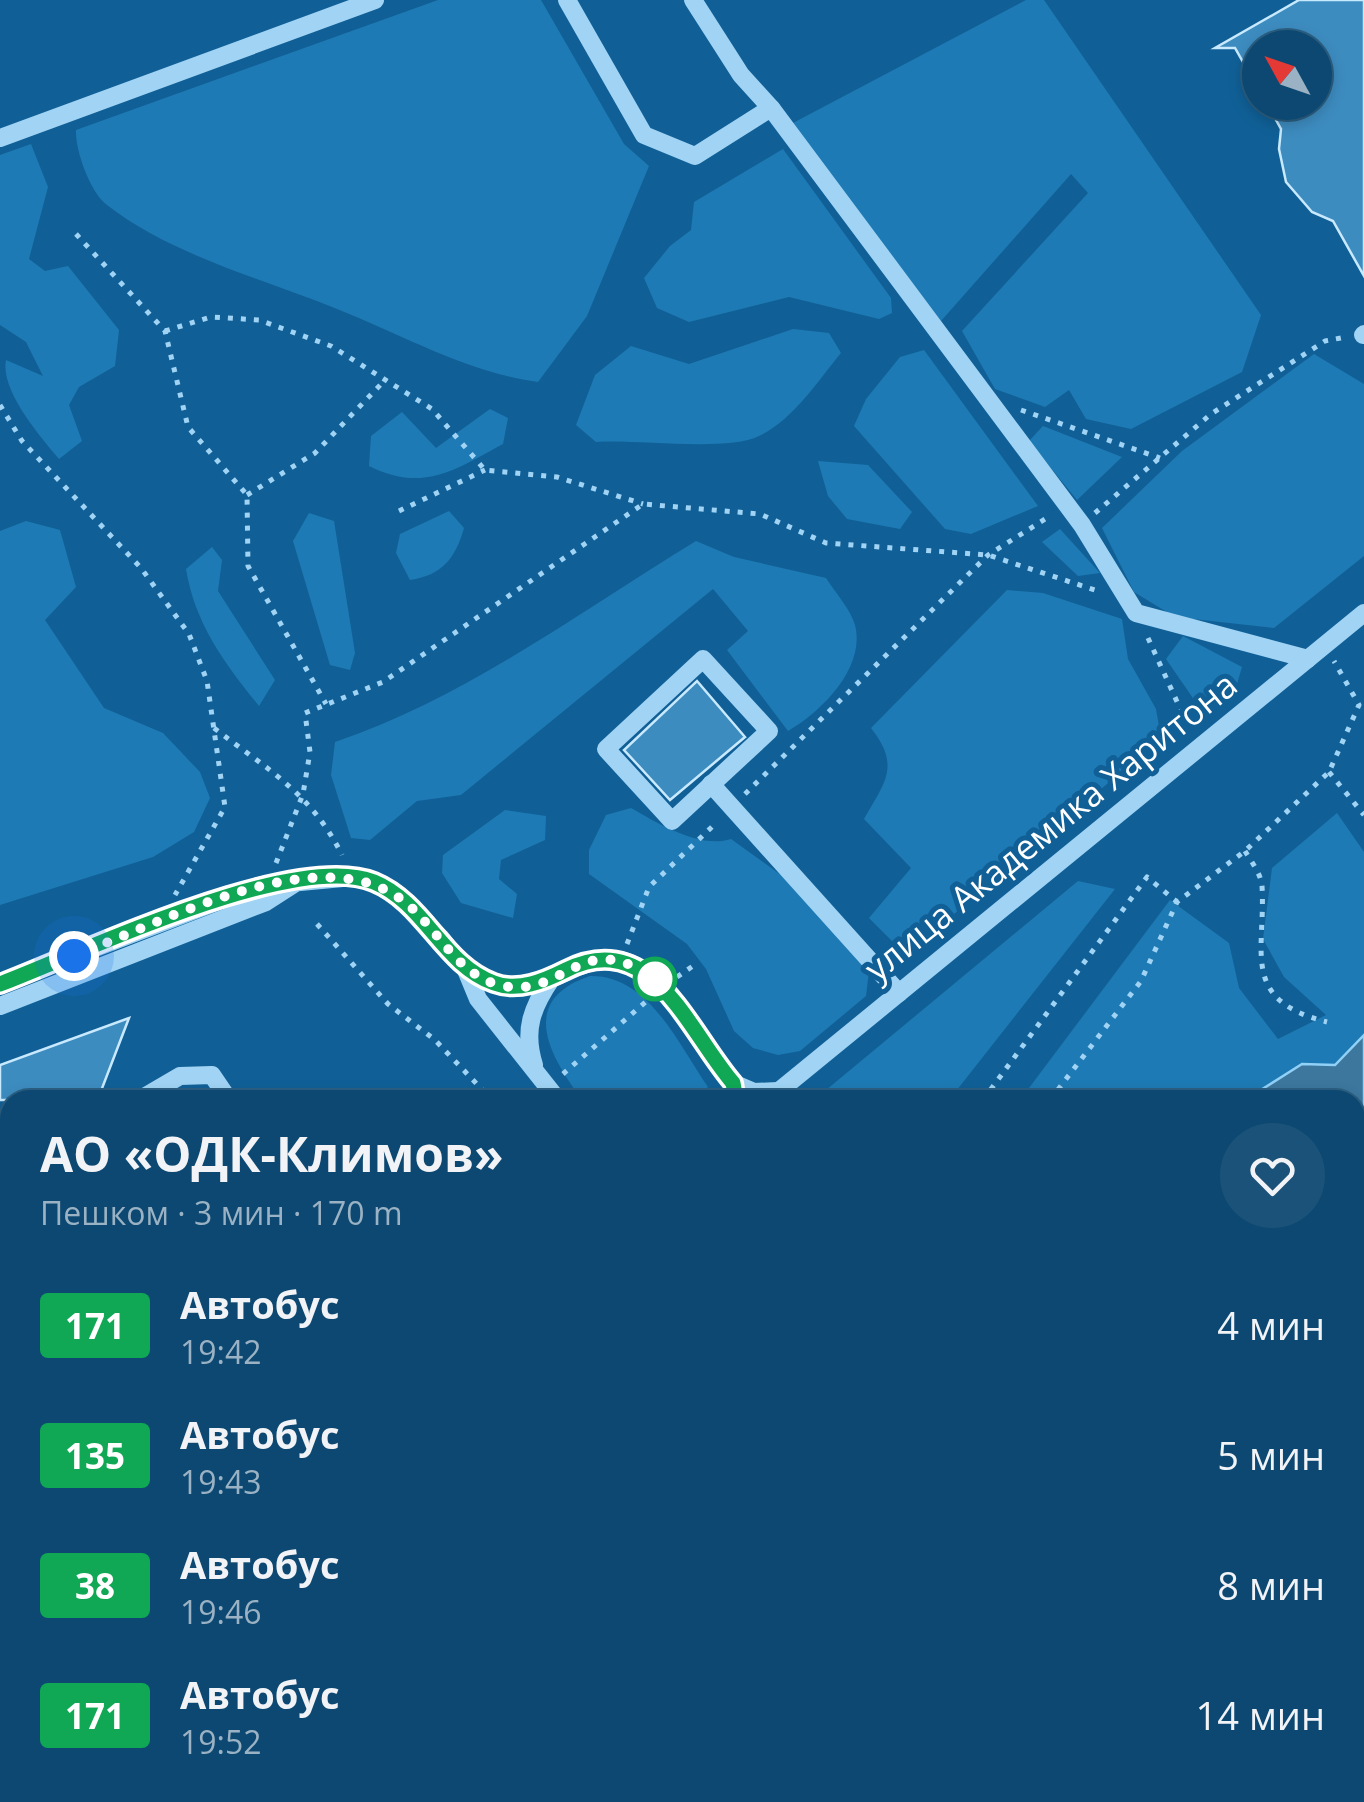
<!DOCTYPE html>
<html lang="ru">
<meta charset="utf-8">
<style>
body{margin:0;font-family:"Open Sans",sans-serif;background:#1a5279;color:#f1f3f6;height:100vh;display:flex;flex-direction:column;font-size:38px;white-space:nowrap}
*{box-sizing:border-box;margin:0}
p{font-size:32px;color:#9ab2c3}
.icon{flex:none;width:55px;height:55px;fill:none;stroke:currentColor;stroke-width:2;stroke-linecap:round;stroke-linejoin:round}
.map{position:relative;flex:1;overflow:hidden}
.drawer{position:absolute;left:0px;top:1090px;width:1365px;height:712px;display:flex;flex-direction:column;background:#0c4871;border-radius:30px 30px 0 0;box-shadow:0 5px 15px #0003,0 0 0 2px #2c6084}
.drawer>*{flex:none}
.badge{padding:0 20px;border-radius:8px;font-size:35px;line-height:65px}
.needle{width:65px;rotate:310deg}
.controls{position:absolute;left:1242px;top:30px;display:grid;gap:20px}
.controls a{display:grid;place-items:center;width:90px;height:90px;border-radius:50%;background:#0c4871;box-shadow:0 5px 15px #0003,0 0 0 2px #2c6084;font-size:50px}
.you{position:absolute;width:50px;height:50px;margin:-25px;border:8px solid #fff;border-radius:50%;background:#1a73e8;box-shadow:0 0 0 15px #1a73e833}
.map>.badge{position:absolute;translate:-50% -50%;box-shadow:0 0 0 5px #fff}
.round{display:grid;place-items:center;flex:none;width:105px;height:105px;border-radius:52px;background:#1a5279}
.overview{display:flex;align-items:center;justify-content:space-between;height:170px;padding:0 40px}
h1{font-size:48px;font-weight:700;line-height:75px}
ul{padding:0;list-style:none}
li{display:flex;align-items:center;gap:30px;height:130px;padding:0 40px}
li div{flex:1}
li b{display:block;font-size:38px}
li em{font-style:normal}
li .badge{min-width:110px;font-weight:700;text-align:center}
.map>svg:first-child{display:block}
</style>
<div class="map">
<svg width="1364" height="1802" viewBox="0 0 1364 1802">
<rect width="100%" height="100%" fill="#106097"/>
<!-- green -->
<g fill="#1e7ab4">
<path d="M438,0H541L624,144L649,166L587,316L538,382C466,372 405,336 337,309C263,279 171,255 107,205C90,192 75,150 76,130Z"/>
<polygon points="1026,0 1044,0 1261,315 1242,372 1131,429 1086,419 1069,390 1045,407 995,389 962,331 1088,193 1071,174 941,321 791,124"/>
<path d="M31,144L48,187L29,259L45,271L68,266L119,330L115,366L79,387L69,405L82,441L59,459C40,436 0,390 6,360L43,376L26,342L0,325V155Z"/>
<polygon points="783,149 891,298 892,313 879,319 789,297 689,322 657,308 644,278 670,246 691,230 694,202"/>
<path d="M793,329L829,333L841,353C817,382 793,420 759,436C727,452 636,439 596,442L576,425L595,375L631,346L689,364Z"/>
<polygon points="924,350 1038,506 971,534 945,529 854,426 866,399 900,357"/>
<polygon points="1314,354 1364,384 1364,556 1274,628 1175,617 1134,592 1102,528 1182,451"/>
<path d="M490,409L508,418L503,444C455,470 423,493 369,466L371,436L402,412L436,448Z"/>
<polygon points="1043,426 1122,457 1077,500 1029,441"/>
<polygon points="818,461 868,465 912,512 900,529 847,519 828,496"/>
<path d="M449,511L464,528C455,559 442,575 410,580L396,553L400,534Z"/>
<polygon points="309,513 334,521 355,653 350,670 330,665 293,541"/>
<polygon points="26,521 60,530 76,587 45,620 104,708 163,733 200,772 210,798 194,832 153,857 0,905 0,531"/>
<polygon points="1060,529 1100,573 1078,576 1042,542"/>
<path d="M696,541L734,557L826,578C835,592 851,610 855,625C866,668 821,712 788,731L727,650L748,631L713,589L461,795L417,801L370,840L351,838L331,775L335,742C466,698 579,612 696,541Z"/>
<path d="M212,547L222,560L218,591L275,680L259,706C225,664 195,624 186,569Z"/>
<path d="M1007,590L1043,593L1122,619L1128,659L1156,709L1161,738L906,955L869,918L911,868L864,819C885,782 901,766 871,728Z"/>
<polygon points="1183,636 1242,667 1237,684 1197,704 1166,659"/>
<path d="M631,808C659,824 700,849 731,839L799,888L869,971L866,996L800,1051L778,1055L753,1048L734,1031L706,969L687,944L589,874V850L606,815Z"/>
<polygon points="505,810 546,816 545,840 501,860 499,879 517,894 513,918 461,903 442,873 443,855"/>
<polygon points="1337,813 1364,852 1364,1035 1335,1065 1302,1064 1245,1100 1020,1100 1170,900 1229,943 1239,988 1278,1039 1326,1015 1284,977 1263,939 1272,868"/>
<polygon points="1078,881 1115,889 949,1100 814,1100"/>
<path d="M590,976C649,975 678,1044 708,1087L692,1100H582C551,1057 516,1001 590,976Z"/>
<polygon points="586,1793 701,1793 708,1802 577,1802"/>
<polygon points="793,1793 930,1793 927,1802 788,1802"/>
</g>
<!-- water -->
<g fill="#3d779e" stroke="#91d1f8" stroke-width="2.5">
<polygon points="1364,1035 1364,1771 1355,1779 1355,1100 1245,1100 1302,1064 1335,1065"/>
<polygon points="930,1792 1341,1792 1341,1793 1328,1802 927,1802"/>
</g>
<!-- building -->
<g fill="#3d8cc0" stroke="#c8e9fe" stroke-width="2.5">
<polygon points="1299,0 1364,0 1364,276 1333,221 1312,212 1286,182 1279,149 1281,129 1266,102 1315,102 1315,48 1260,48 1260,92 1235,48 1215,48"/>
<polygon points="697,681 745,737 670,800 624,750"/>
<polygon points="129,1018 101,1091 75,1100 0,1100 0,1065"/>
</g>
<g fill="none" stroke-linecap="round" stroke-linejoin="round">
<!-- path -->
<g stroke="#a0d3f4" stroke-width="5" stroke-dasharray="5 8" stroke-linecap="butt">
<polyline points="76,234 165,331 188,427 247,495 248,566 326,704"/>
<polyline points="165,331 211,317 259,320 331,346 432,409 485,470 557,477 643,504"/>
<polyline points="0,405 22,441 141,568 189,634 207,681 225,807 175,895"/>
<polyline points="1021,410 1160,458"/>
<polyline points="247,495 315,453 386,379"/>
<polyline points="399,511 485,470"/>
<polyline points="1095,513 1211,414 1325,341 1346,337"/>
<polyline points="1148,638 1189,728"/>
<path d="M214,728C267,769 312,794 342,855"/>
<polyline points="1329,772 1364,815"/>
<polyline points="745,794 988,555 1050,516"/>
<path d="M1245,851C1251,861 1261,874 1262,886C1266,952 1239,1000 1327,1022"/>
<polyline points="276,863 303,794 310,752 305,713 383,682 643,504 760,514 826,543 988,555 1098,591"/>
<polyline points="317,924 388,1004 435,1040 492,1100"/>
<polyline points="627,944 649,887 716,823"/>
<polyline points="677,977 693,966"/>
<polyline points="563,1074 649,999"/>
<polyline points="702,1100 709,1094"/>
<polyline points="983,1100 1147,877 1177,902"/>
<polyline points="1050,1100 1141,981 1177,902 1245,851 1329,772 1359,705 1334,661"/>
<polyline points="887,1792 902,1802"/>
<polyline points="829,1802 838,1792"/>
</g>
<!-- minor -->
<g stroke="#a0d3f4" stroke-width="18">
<polyline points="567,0 644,135 695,156 771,108 1082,525 1136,613 1308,659"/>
<polyline points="693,0 741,75 771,108"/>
<polyline points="0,138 375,0"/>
<polyline points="1363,335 1364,334"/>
<polygon points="703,659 769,731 672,821 606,749"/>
<polyline points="711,784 899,993"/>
<path d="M466,970C480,977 494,986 510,987C566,990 604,925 660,984C688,1013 707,1052 733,1083L736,1100"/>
<polyline points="0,984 258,886 353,877 374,882 397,896 441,938 466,970 478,999 558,1100"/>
<polyline points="0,1006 266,902 294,884"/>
<path d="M534,1065C523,1030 532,1007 552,978"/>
<polyline points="733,1083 754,1092 778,1091"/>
<polyline points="139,1100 180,1076 212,1075 229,1100"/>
<polyline points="768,1100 1364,613"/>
<polyline points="1,1460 10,1450"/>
<polyline points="157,1802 164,1792"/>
<polyline points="354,1802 361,1792"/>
</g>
</g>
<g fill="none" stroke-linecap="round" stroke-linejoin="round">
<defs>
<path id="line" d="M0,984C82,953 294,850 374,882C425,903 443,965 494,983C518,992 544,981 566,970C652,927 688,1031 733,1083L736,1100"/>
</defs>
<!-- line casing -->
<use href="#line" stroke="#fff" stroke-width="22"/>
<!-- line -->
<use href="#line" stroke="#10a855" stroke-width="15"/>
<!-- walk -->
<path stroke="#fff" stroke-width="10" stroke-dasharray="0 18" d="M74,956C162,923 322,834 406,903C439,930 458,977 503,986C568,998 582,923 660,983L655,979"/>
</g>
<!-- markers -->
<circle fill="#fff" stroke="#10a855" stroke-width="5" cx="655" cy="979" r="20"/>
<g text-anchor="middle" stroke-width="10" stroke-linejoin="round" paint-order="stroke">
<!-- street labels -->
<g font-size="35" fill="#fff" stroke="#106097">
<text transform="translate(1051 827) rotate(-39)" y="12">улица Академика Харитона</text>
</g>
</g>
</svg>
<div class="controls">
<a><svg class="needle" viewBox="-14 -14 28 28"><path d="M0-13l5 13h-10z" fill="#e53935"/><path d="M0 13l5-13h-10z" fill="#9ab2c3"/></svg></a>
</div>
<div class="you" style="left:74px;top:956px"></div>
<section class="drawer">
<div class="overview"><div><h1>АО «ОДК-Климов»</h1><p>Пешком · 3 мин · 170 m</p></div><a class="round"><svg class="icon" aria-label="heart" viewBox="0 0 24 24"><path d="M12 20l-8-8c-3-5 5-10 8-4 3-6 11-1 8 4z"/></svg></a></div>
<ul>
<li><span class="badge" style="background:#10a855;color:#fff">171</span><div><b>Автобус</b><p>19:42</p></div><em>4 мин</em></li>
<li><span class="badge" style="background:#10a855;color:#fff">135</span><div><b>Автобус</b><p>19:43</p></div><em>5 мин</em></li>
<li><span class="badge" style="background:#10a855;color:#fff">38</span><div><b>Автобус</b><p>19:46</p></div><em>8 мин</em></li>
<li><span class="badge" style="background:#10a855;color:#fff">171</span><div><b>Автобус</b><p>19:52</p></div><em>14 мин</em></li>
</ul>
</section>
</div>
